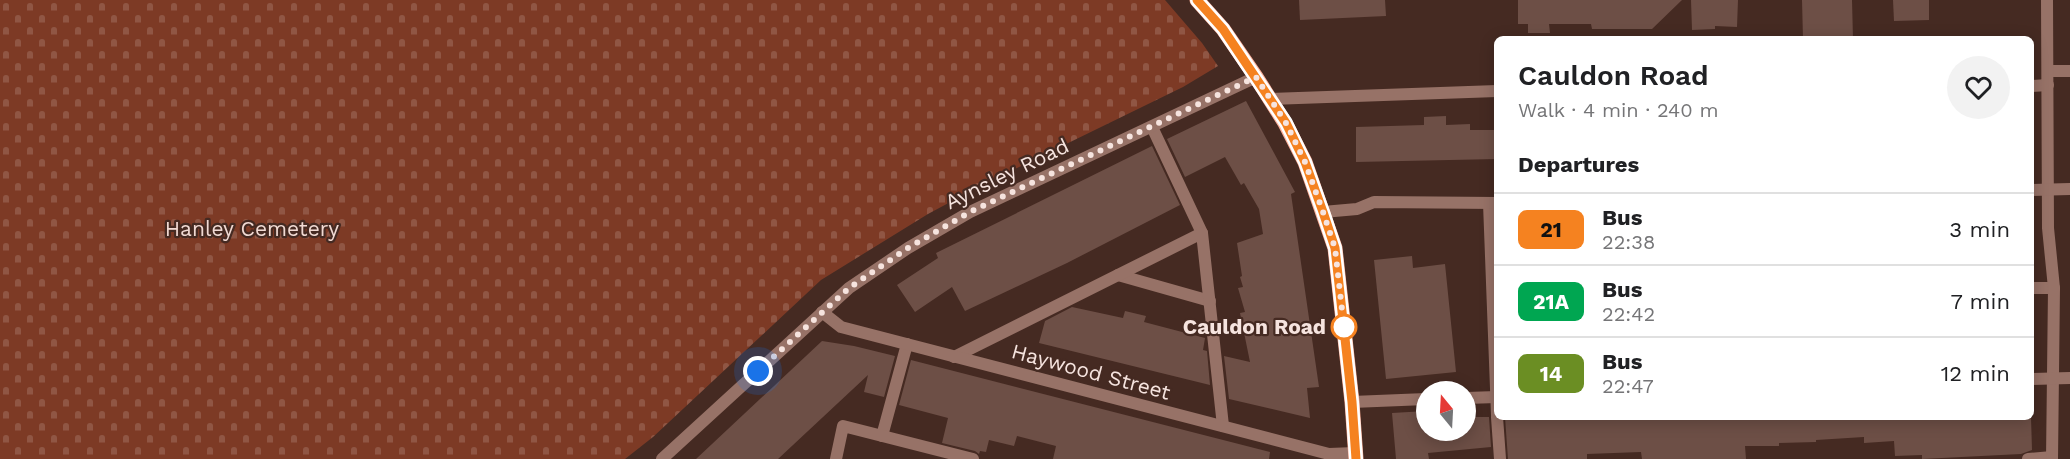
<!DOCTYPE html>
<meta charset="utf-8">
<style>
body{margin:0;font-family:"Work Sans",sans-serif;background:#f2f2f2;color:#202124;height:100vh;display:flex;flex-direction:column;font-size:22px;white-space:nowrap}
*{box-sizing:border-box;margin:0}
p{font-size:20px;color:#757577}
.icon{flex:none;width:33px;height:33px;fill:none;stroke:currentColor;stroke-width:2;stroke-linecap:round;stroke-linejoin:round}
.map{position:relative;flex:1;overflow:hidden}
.drawer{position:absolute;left:1494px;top:36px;width:540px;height:384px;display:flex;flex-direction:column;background:#fff;border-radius:9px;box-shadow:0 3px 15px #0003}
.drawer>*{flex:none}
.badge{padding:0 12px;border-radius:9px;font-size:21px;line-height:39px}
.needle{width:39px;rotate:342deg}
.buttons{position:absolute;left:1416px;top:381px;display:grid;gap:12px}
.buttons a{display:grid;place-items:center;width:60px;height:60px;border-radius:50%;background:#fff;box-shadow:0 3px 15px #0003;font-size:30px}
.you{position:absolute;width:30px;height:30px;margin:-15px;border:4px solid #fff;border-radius:50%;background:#1a73e8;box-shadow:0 0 0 9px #1a73e833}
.map>.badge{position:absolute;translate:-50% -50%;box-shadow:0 0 0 3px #fff}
h2{padding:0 24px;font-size:22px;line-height:54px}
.round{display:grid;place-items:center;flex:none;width:63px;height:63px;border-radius:32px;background:#f2f2f2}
.overview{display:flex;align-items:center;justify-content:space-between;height:102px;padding:0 24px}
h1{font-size:28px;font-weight:600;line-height:45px}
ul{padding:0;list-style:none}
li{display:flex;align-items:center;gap:18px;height:72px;padding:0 24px;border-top:2px solid #e0e0e0}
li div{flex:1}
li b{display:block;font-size:22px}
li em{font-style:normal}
li .badge{min-width:66px;font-weight:700;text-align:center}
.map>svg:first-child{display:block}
</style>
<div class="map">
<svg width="2070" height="459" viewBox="0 0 2070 459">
<defs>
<pattern id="cemetery-stones" width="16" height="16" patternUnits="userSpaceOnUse" patternTransform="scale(1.5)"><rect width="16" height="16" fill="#7d3a25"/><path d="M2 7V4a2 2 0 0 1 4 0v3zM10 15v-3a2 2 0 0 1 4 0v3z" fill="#905644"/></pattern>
</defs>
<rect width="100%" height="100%" fill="#452a22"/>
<!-- cemetery -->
<polygon fill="url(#cemetery-stones)" points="0,0 1165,0 1202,43 1218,66 1183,87 982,185 928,214 821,280 653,437 625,459 0,459"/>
<!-- building -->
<g fill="#6d4f46">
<polygon points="1299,0 1385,0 1386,16 1300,20"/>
<polygon points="1518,0 1682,0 1652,29 1592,29 1591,24 1549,24 1550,33 1528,33 1528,24 1518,24"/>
<polygon points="1691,0 1738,0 1737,27 1715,26 1715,29 1692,30"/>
<polygon points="1802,0 1852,0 1853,39 1803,39"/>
<polygon points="1893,0 1929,0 1929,20 1894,21"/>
<polygon points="1246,101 1295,192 1291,194 1319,387 1307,388 1310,418 1229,399 1224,356 1250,362 1240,313 1245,312 1238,288 1243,287 1240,277 1242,276 1237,243 1263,234 1259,209 1244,183 1241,185 1225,157 1185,177 1167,139"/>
<polygon points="1446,116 1446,125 1470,124 1470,130 1497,130 1497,159 1356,162 1356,127 1424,125 1424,117"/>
<polygon points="1152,146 1180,205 1067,263 965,311 952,287 915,312 897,285 938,258 936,253"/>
<polygon points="1412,256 1413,268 1445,264 1456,372 1386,379 1374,260"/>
<polygon points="1072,307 1123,318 1125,311 1146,316 1144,322 1205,338 1203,350 1207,351 1210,385 1039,343 1045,321"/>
<polygon points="822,341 854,346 895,356 884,397 864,392 868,375 778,459 696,459"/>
<polygon points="911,360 1270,452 1269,459 1053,459 1056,446 1017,436 1014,446 989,440 986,452 980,451 979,454 975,451 942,443 948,418 899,405"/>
<polygon points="1426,411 1426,430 1466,430 1466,417 1489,417 1491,447 1428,453 1429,459 1396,459 1392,413"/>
<polygon points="1505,417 2031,417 2032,450 2021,454 1922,459 1922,455 1895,456 1894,441 1864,443 1864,437 1816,440 1816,442 1779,443 1779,446 1745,446 1746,459 1642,459 1641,452 1587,454 1587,459 1508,459"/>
</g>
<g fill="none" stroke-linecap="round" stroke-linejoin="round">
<!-- service -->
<g stroke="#977267" stroke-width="12">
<polyline points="2049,71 2070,71"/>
<polyline points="2031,86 2048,85"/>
<polyline points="1270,99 1497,91"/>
<polyline points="1152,127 1202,233"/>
<polyline points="1489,203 1497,415"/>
<polyline points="1118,275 1210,301"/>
<polyline points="2031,288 2054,288"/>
<polyline points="954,357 1202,233 1223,426"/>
<polyline points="1497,417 1500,459"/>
<polyline points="882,436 907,344"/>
<polyline points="836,459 843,426 973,459"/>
<polyline points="2028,459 2052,457"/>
</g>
<!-- minor -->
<g stroke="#977267" stroke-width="12">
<polyline points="2047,0 2048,228 2054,288 2052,459"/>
<polyline points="2031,190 2070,189"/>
<polyline points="1323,212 1357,209 1374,202 1497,203"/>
<polyline points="822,312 841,327 1329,454 1355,453"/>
<polyline points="2031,379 2070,378"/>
<polyline points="1466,398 1497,397"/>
<polyline points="1352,402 1426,399"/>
<polyline points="662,459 849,288 908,248 970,212 1256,77"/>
</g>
<!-- primary -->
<polyline stroke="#fcb19a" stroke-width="15" points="1197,0 1223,29 1256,77 1285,123 1305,162 1335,248 1352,402 1356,459"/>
</g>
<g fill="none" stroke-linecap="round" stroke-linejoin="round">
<defs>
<polyline id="line" points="1197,0 1223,29 1286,123 1305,162 1323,212 1335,248 1352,402 1356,459"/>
</defs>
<!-- line casing -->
<use href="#line" stroke="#fff" stroke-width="14"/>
<!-- line -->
<use href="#line" stroke="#f58220" stroke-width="9"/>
<!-- walk -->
<polyline stroke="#f6e4df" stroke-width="6" stroke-dasharray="0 10.8" points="758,371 849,288 908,248 970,212 1256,77 1286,123 1305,162 1323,212 1335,248 1345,336 1344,327"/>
</g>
<!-- markers -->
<circle fill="#fff" stroke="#f58220" stroke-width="3" cx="1344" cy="327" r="12"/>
<g text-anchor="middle" stroke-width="4.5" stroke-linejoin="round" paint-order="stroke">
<!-- street labels -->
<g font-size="21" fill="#f6e4df" stroke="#452a22">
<text transform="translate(1007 174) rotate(-26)" y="7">Aynsley Road</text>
<text transform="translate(1091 372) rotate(15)" y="7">Haywood Street</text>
</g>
<!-- park labels -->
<g font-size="21" fill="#f1dad3" stroke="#452a22">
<text x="252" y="236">Hanley Cemetery</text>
</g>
<!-- stop labels -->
<g font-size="21" font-weight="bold" fill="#f6e4df" stroke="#452a22" text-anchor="end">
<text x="1326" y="334">Cauldon Road</text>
</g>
</g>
</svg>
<div class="buttons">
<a><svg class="needle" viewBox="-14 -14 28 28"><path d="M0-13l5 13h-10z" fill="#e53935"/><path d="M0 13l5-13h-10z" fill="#757577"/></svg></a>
</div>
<div class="you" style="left:758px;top:371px"></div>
<section class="drawer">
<div class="overview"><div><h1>Cauldon Road</h1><p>Walk · 4 min · 240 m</p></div><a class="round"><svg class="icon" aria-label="heart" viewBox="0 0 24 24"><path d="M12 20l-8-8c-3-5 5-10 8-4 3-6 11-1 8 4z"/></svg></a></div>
<h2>Departures</h2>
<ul>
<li><span class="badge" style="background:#f58220;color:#111">21</span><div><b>Bus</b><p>22:38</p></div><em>3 min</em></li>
<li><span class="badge" style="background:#00a651;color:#fff">21A</span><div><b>Bus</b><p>22:42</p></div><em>7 min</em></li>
<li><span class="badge" style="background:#6b8e23;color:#fff">14</span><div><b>Bus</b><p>22:47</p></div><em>12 min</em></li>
</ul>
</section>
</div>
